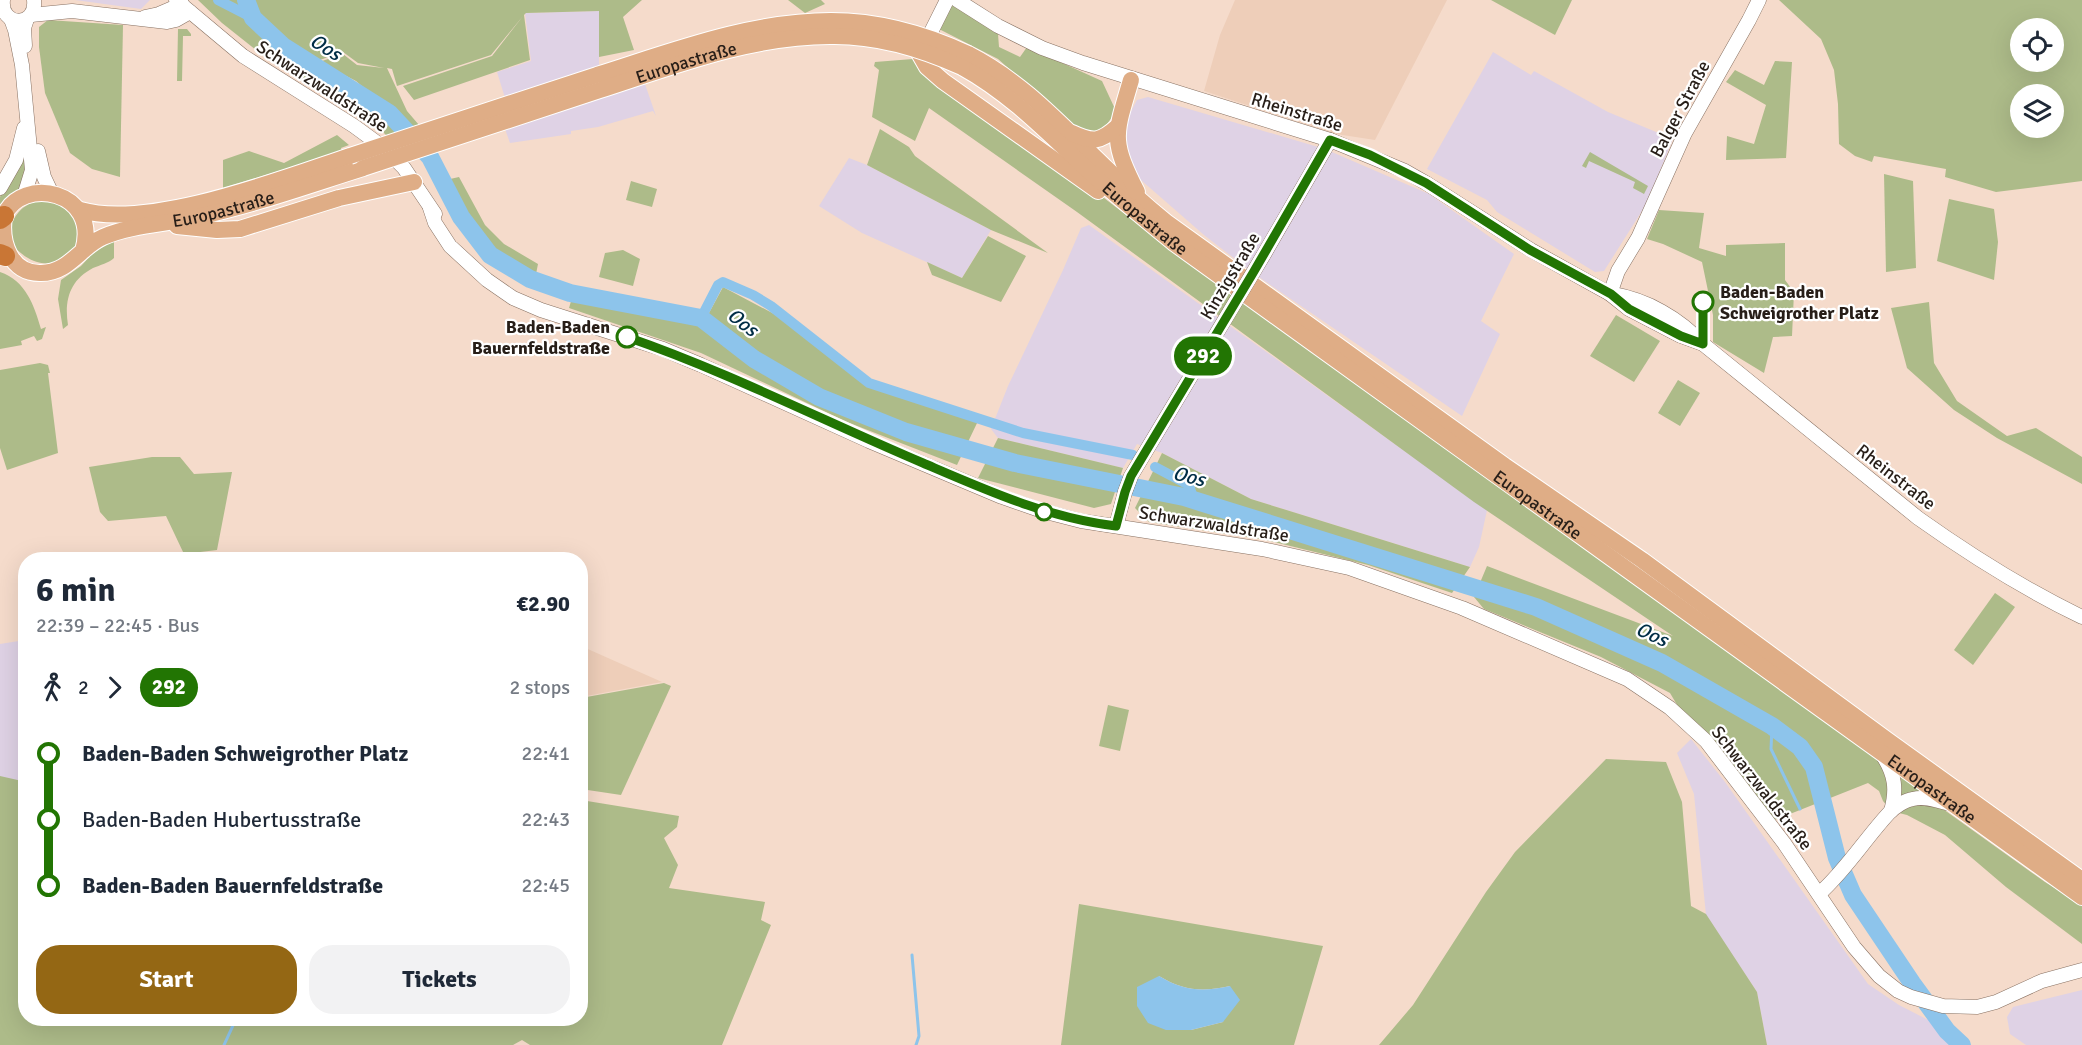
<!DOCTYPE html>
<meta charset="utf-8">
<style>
body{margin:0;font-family:Signika,sans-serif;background:#f2f2f3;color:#1f2937;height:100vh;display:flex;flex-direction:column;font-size:22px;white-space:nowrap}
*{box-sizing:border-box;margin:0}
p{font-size:20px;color:#747a83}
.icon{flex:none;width:33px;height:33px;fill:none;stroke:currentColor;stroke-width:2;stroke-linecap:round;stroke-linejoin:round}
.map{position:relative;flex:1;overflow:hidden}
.panel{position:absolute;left:18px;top:552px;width:570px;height:474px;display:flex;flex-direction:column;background:#fff;border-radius:24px;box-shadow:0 6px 24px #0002}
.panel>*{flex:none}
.badge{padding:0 12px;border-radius:20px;font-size:21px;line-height:39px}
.tools{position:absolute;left:2010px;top:18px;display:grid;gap:12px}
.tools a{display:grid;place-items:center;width:54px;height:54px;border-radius:50%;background:#fff;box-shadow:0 6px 24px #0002;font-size:30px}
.map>.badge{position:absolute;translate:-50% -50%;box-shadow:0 0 0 3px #fff}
.legs{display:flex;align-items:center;gap:9px;height:66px;padding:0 18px;font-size:20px}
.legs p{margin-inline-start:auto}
.overview{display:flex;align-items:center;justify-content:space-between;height:102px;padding:0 18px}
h1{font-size:33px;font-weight:700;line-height:45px}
.action{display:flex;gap:12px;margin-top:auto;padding:12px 18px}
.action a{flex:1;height:69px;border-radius:24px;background:#946714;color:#fff;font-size:24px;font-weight:700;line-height:69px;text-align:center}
.action a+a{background:#f2f2f3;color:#1f2937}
ul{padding:0 18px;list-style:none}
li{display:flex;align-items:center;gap:21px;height:66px;font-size:22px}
li i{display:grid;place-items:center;width:9px;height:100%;margin:0 8px;background:currentColor}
li i::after{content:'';width:15px;height:15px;margin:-8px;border:4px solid;border-radius:50%;background:#fff}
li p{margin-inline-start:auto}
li:first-child i{background:linear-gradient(#0000 50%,currentColor 0)}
li:last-child i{background:linear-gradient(currentColor 50%,#0000 0)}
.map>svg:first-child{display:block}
</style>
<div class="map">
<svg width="2082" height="1045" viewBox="0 0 2082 1045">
<rect width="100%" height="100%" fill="#f5dbcb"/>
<!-- commercial -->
<g fill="#dfd2e5">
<polygon points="75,0 150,0 141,9"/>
<polygon points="599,11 599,69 505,98 497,72 531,61 525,13"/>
<polygon points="1493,52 1531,75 1534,71 1608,112 1673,139 1647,203 1604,271 1595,272 1497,212 1487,200 1427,169"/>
<polygon points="645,84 656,116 653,111 598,127 571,131 571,134 510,143 505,129"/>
<polygon points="1148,97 1325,149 1355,162 1429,194 1514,254 1481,321 1500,334 1462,416 1253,273 1204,235 1134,174 1124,152 1126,121 1137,100"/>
<polygon points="849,158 867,165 991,230 962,278 862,233 819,206"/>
<polygon points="1089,225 1487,510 1479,547 1470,567 1251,499 1162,453 1137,444 1123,468 998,438 991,429 1008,386 1063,270 1081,228"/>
<polygon points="25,640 25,795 0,788 0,644"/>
<polygon points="1691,739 1725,782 1868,984 1899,1005 1936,1024 1958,1045 1767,1045 1757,992 1706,915 1694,794 1677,753"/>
<polygon points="2082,990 2082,1045 2026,1045 2010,1034 2007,1017 2013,1007"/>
</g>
<!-- built -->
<g fill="#eeceb9">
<polygon points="1235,0 1447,0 1375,140 1336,134 1204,91 1220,35"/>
<polygon points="581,646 662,682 581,697"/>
</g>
<!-- green -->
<g fill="#adbb89" fill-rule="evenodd">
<polygon points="198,0 239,0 248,20 271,44 261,54 222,23"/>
<path d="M248,0H642L623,17L634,50L599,57V11L526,13L524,15L530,60L414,100L403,86L492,56L523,16L491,55L397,86L392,69L387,68L407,111L419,125L409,127L356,81L319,62L343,54L357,65L384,68L358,63L343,52L317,61C291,47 261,26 248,0Z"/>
<polygon points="788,0 821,0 825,4 805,13"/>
<polygon points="955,0 998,34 999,47 1020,57 1027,47 1102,81 1116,111 1099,136 1075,131 1043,99 998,59 935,27"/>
<polygon points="1491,0 1572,0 1555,35"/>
<path d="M1779,0H2082V181L1996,192L1945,177L1946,169L1874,156L1872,162L1855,156L1839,144L1838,104L1834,70L1821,39ZM2054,28V62H2020V28ZM2020,94H2054V128H2020Z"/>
<polygon points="48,20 123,25 120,177 92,169 70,153 45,93 39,47 39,27"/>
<polygon points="178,29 187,29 191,34 191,36 183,36 182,81 177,81"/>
<polygon points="272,44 386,115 402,131 387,136 377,126 262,55"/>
<polygon points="913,59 1069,171 1169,248 1933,795 1943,809 2045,882 2082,905 2082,944 2006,887 1945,835 1907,815 1891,811 1883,801 1879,791 1868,783 1767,823 1689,725 1670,693 1601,657 1484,609 1474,597 1487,566 1673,636 1474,502 1077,212 929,108 915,141 872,117 879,70 874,66 875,62"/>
<polygon points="1775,61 1792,62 1786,158 1726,160 1727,136 1754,144 1766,105 1726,82 1735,70 1764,85"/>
<polygon points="880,129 909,147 915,156 1048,253 991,230 867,165"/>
<polygon points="337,135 349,145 341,148 342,152 223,188 223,160 249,151 284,163"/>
<polygon points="27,143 24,186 0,209 0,197"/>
<polygon points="1590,152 1648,186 1644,194 1633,188 1635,182 1589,161 1586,168 1582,166"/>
<polygon points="1884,174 1913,181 1916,268 1886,272"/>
<polygon points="459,177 485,225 504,244 538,264 536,274 491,247 478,233 450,179"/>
<polygon points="631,181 657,189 652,207 626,200"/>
<polygon points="1949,199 1994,209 1998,242 1994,280 1937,261"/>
<path d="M44,200C72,208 74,212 81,239C59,274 31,269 7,239C12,217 20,203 44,200Z"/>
<polygon points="1659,210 1704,213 1699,248 1726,256 1726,245 1785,243 1785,280 1794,292 1792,336 1773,337 1764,373 1713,342 1713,315 1702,262 1663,244 1647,239"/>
<polygon points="988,236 1026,256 1001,302 932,275 927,262 962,278"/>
<path d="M114,240V258C109,263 100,265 93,268C70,280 64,300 68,325L63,329L58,299L61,280L81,266L93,253Z"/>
<polygon points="623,250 640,259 633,286 599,277 605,253"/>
<path d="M0,272C26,281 34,305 41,329L46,327L42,339L37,341L34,336L21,341L22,345L0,349Z"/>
<polygon points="723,287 776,315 868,385 978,421 957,465 847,422 701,353 569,308 572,298 703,324"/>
<polygon points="1929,302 1934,363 1957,401 2007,436 2036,428 2082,457 2082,484 1997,438 1954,410 1907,368 1891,308"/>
<polygon points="1616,315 1660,341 1634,382 1590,356"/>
<polygon points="40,363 48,365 50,373 48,373 58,453 7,470 0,448 0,370"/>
<polygon points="1678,380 1700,393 1680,426 1658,413"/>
<polygon points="998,438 1123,468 1111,504 1094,508 978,478"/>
<polygon points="1162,453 1251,499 1470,567 1452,593 1368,565 1266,540 1149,522 1135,508"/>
<polygon points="152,457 180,457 194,474 232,472 217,550 184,554 166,516 108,521 100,512 89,467"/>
<polygon points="330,554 347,556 346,560 271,559"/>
<polygon points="1995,593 2015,607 1973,665 1954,650"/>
<polygon points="664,683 671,686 621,795 581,789 581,698"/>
<polygon points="1108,705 1129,710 1120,751 1099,746"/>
<polygon points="1606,759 1666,762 1682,802 1691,906 1706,914 1757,992 1767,1045 1379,1045 1413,1005 1486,892 1515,852"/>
<polygon points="0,776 22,781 25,793 26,1018 580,1018 581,800 679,816 677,827 664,838 678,865 669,888 765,902 761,920 771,925 722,1045 530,1045 522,1040 513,1045 0,1045"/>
<path d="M1079,904L1323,946L1294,1045H1061ZM1159,976C1184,991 1202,992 1230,986L1223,1022L1191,1030H1166Z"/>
</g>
<!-- water -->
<path fill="#8dc4eb" d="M1159,976C1184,991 1202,992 1230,986L1240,1000L1223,1022L1191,1030H1166L1148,1023L1137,1006V987Z"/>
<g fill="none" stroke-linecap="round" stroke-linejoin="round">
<!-- stream -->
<g stroke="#8dc4eb" stroke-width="3">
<polyline points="1772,726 1771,749 1800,809"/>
<polyline points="912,955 919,1036 916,1045"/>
<polyline points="224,1045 235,1021 242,1018"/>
</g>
<!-- canal -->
<g stroke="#8dc4eb" stroke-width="10">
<polyline points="218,0 253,18"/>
<polyline points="701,318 718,285 723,282 753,295 771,306 869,383 1023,433 1133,455"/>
<polyline points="1155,467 1189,485 1194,501"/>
</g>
<!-- river -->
<polyline stroke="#8dc4eb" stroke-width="18" points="246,0 253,18 283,46 389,113 430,157 461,217 490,255 530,279 570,293 701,318 754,359 819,397 906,432 1015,463 1184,497 1536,607 1662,663 1772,726 1800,747 1814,767 1837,858 1853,895 1912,983 1947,1031 1962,1045"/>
<defs>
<g id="minor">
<path d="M3,0C0,27 37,28 34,0"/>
<polyline points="176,0 243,56 354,126 384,148 404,168 435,214"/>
<polyline points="957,0 998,26 1042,48 1083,63 1330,140 1405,171 1426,183 1531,250 1610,294 1629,309 1681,336 1703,344"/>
<polyline points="31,15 72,11 167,22 176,20 190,12"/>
<polyline points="145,17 159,14 182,4"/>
<polyline points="11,19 15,30 22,65 32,170 24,196"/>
<polyline points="25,46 24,28 27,19"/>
<polyline points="924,46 947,0"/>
<polyline points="38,151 44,177 52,194"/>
<polyline points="0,188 16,160 24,128"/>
<polyline points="430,208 435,223 450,246 487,280 513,298 541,310 663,349 701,365 869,441 1002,497 1042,511 1081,521 1262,549 1349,568 1462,608 1627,679 1670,708 1706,741 1784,843 1854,947 1879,976 1898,991 1911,997 1943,1006 1977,1007 1996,1002 2042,981 2082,970"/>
<polyline points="1263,256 1330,140"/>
<polyline points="1610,294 1618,271 1638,238 1685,133 1749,20 1759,0"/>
<path d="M1613,294C1647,300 1679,318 1703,344L1918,518C1970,555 2024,589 2082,617"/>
<polyline points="1116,526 1125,492 1131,476 1212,341"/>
<path d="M1883,756C1895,775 1897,789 1891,811"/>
<path d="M1819,894C1846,870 1865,839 1889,813C1895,807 1905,800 1913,799C1925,796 1938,801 1950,804"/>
</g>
<g id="major">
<polyline points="919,53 927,67 943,81 1098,191"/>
<path d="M968,54C1023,82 1061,125 1105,167C1125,187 1145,205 1166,222L1505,466L1642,560L1887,740L2082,880"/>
<path id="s1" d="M962,67C1011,94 1049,134 1090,172C1117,197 1146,220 1174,243L2082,897"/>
<path d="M1131,80C1115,135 1110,139 1137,192"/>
<path d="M1072,133C1093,143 1100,142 1117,127"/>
<path d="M80,210C150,230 281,179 350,156"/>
<polyline points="177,226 217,230 240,229 339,198 414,182"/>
<path id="s2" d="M83,251C101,190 21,175 4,216C0,243 11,274 41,273C69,273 80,247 103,237C133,224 169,224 201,216C256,204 309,185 363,168"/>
</g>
<g id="highway">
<polyline points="0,219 4,216"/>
<polyline points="0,254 5,256"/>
</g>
</defs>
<!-- minor casing -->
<use href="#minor" stroke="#887162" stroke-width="15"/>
<!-- major casing -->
<use href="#major" stroke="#fff" stroke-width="18"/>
<!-- highway casing -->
<use href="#highway" stroke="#fff" stroke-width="21"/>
<!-- minor -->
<use href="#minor" stroke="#fff" stroke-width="14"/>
<!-- major -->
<use href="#major" stroke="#dfad86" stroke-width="16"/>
<!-- highway -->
<use href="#highway" stroke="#c97635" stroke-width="20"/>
<defs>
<polyline id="minor-bridge" points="1212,341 1263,256"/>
<g id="major-bridge">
<path d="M350,156C433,129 515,102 597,75C673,51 751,21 831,21C879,21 925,34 968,54"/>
<path id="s3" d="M363,168C442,142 521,116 600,90C674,66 751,36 830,36C876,35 920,48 962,67"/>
</g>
</defs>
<!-- minor-bridge casing -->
<use href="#minor-bridge" stroke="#887162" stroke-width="15" stroke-linecap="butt"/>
<!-- major-bridge casing -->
<use href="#major-bridge" stroke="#fff" stroke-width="18" stroke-linecap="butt"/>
<!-- minor-bridge -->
<use href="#minor-bridge" stroke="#fff" stroke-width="14"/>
<!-- major-bridge -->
<use href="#major-bridge" stroke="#dfad86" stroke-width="16"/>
</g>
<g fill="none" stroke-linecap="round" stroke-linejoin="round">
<defs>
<path id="line-1" d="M627,337C728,372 824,421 923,463C986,490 1048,518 1116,526L1125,492L1131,476L1253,273L1330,140L1370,155L1426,183L1530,250L1611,294L1629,309L1681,336L1703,344V302"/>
</defs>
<!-- line-1 casing -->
<use href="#line-1" stroke="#fff" stroke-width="14"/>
<!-- line-1 -->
<use href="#line-1" stroke="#227503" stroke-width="9"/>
</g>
<!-- markers -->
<g fill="#fff" stroke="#227503" stroke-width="3">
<circle cx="1703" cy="302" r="10"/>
<circle cx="627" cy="337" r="10"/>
<circle cx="1044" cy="512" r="8"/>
</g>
<g text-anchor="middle" stroke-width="4.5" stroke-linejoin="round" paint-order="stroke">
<!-- street labels -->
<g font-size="18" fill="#271e18" stroke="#fff">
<text dy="6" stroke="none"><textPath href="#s3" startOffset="340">Europastraße</textPath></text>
<text transform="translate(322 86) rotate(33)" y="6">Schwarzwaldstraße</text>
<text transform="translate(1680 109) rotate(-62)" y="6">Balger Straße</text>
<text transform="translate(1297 112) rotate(17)" y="6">Rheinstraße</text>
<text dy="6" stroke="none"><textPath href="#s2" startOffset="406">Europastraße</textPath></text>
<text dy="6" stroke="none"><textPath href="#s1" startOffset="238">Europastraße</textPath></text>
<text transform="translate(1230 276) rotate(-59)" y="6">Kinzigstraße</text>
<text transform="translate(1896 477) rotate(38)" y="6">Rheinstraße</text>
<text dy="6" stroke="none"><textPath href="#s1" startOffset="724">Europastraße</textPath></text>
<text transform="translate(1214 524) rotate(9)" y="6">Schwarzwaldstraße</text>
<text transform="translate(1762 788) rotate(52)" y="6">Schwarzwaldstraße</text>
<text dy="6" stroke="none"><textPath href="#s1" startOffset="1210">Europastraße</textPath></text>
</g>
<!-- stop labels -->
<g font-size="18" font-weight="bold" fill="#271e18" stroke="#fff" text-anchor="start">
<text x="1720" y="298">Baden-Baden<tspan x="1720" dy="21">Schweigrother Platz</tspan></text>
<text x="610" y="333" text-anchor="end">Baden-Baden<tspan x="610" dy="21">Bauernfeldstraße</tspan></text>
</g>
<!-- water labels -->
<g font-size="20" font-style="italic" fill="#002d46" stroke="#fff">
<text transform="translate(326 47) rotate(32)" y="7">Oos</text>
<text transform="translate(743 322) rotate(38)" y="7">Oos</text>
<text transform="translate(1189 476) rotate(14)" y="7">Oos</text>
<text transform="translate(1652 634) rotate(24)" y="7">Oos</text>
</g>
</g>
</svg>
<div class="tools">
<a><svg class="icon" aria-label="locate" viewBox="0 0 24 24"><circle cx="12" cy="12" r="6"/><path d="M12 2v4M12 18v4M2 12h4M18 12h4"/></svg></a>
<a><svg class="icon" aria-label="layers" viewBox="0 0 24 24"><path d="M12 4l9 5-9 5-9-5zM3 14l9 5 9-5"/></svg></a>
</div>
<b class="badge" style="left:1203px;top:356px;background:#227503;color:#fff">292</b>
<section class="panel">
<div class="overview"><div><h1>6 min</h1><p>22:39 – 22:45 · Bus</p></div><b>€2.90</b></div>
<div class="legs"><svg class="icon" aria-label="walk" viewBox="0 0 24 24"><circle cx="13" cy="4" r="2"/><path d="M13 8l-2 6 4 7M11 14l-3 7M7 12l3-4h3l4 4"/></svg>2<svg class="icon" aria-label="forward" viewBox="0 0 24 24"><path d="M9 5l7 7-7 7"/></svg><b class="badge" style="background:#227503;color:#fff">292</b><p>2 stops</p></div>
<ul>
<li><i style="color:#227503"></i><b>Baden-Baden Schweigrother Platz</b><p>22:41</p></li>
<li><i style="color:#227503"></i><span>Baden-Baden Hubertusstraße</span><p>22:43</p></li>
<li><i style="color:#227503"></i><b>Baden-Baden Bauernfeldstraße</b><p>22:45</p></li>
</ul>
<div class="action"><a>Start</a><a>Tickets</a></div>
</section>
</div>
